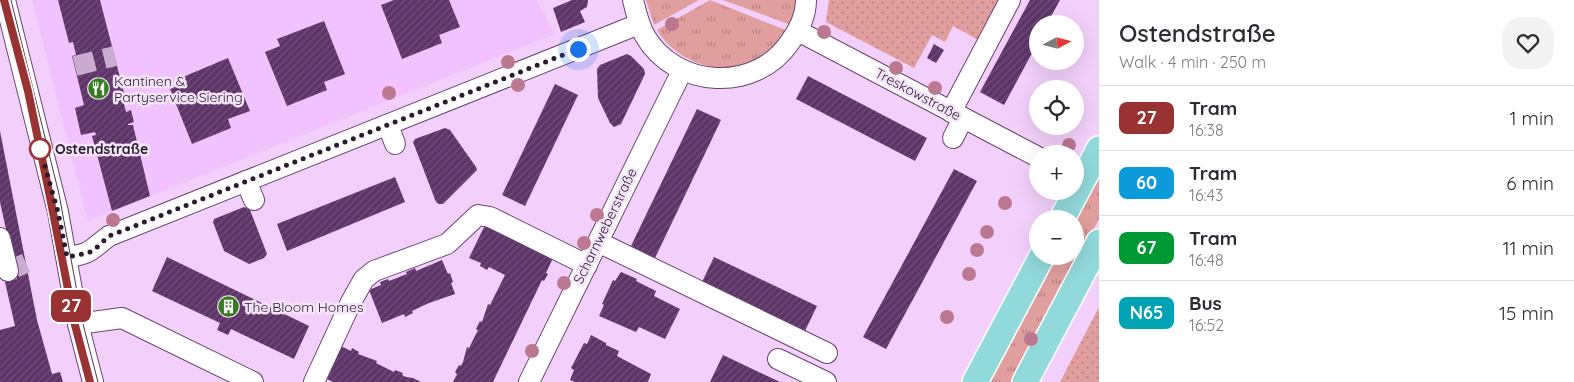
<!DOCTYPE html>
<meta charset="utf-8">
<style>
body{margin:0;font-family:Quicksand,sans-serif;background:#f2f2f3;color:#2b2b33;height:100vh;display:flex;flex-direction:column;font-size:19px;white-space:nowrap}
*{box-sizing:border-box;margin:0}
p{font-size:16px;color:#7c7c81}
.icon{flex:none;width:28px;height:28px;fill:none;stroke:currentColor;stroke-width:2;stroke-linecap:round;stroke-linejoin:round}
.map{position:relative;flex:1;overflow:hidden}
.drawer{display:flex;flex-direction:column;background:#fff;width:475px}
.drawer>*{flex:none}
.badge{padding:0 10px;border-radius:8px;font-size:18px;line-height:32px}
.needle{width:32px;rotate:83deg}
.fabs{position:absolute;left:1029px;top:15px;display:grid;gap:10px}
.fabs a{display:grid;place-items:center;width:55px;height:55px;border-radius:50%;background:#fff;box-shadow:0 5px 20px #0002;font-size:25px}
.you{position:absolute;width:25px;height:25px;margin:-12px;border:4px solid #fff;border-radius:50%;background:#1a73e8;box-shadow:0 0 0 8px #1a73e833}
.map>.badge{position:absolute;translate:-50% -50%;box-shadow:0 0 0 2px #fff}
.round{display:grid;place-items:center;flex:none;width:52px;height:52px;border-radius:20px;background:#f2f2f3}
.summary{display:flex;align-items:center;justify-content:space-between;height:85px;padding:0 20px}
h1{font-size:24px;font-weight:600;line-height:38px}
ul{padding:0;list-style:none}
li{display:flex;align-items:center;gap:15px;height:65px;padding:0 20px;border-top:1px solid #e1e1e2}
li div{flex:1}
li b{display:block;font-size:19px}
li em{font-style:normal}
li .badge{min-width:55px;font-weight:700;text-align:center}
main{display:flex;flex:1;min-height:0}
.map>svg:first-child{display:block}
</style>
<main>
<div class="map">
<svg width="1099" height="382" viewBox="0 0 1099 382">
<defs>
<pattern id="grass-tufts" width="24" height="20" patternUnits="userSpaceOnUse" patternTransform="scale(1.25)"><rect width="24" height="20" fill="#e19e9e"/><path d="M3 7l-1-3M5 7V3M7 7l1-3M15 17l-1-3M17 17v-4M19 17l1-3" fill="none" stroke="#b78081"/></pattern>
<pattern id="park-dots" width="8" height="8" patternUnits="userSpaceOnUse" patternTransform="scale(1.25)"><rect width="8" height="8" fill="#e19e9e"/><path d="M2 2h.1M6 6h.1" fill="none" stroke="#b78081" stroke-width="1.8" stroke-linecap="round"/></pattern>
<pattern id="building-hatch" width="6" height="6" patternUnits="userSpaceOnUse" patternTransform="scale(1.25)"><rect width="6" height="6" fill="#5e3469"/><path d="M-1 1l2-2M0 6l6-6M5 7l2-2" fill="none" stroke="#714f7b"/></pattern>
</defs>
<rect width="100%" height="100%" fill="#f2d0fb"/>
<!-- built -->
<polygon fill="#f2c2ff" points="32,0 537,0 555,34 88,221"/>
<!-- grass -->
<g fill="url(#grass-tufts)">
<polygon points="646,0 699,0 654,25"/>
<path d="M710,0L788,31C779,41 772,51 760,58C724,79 678,64 657,30Z"/>
<polygon points="723,0 798,0 791,25"/>
<polygon points="1099,176 1099,219 1013,382 988,382 1056,256 1075,256 1075,221"/>
</g>
<!-- park -->
<g fill="url(#park-dots)">
<polygon points="829,0 1005,0 982,42 953,26 945,42 932,35 914,68 826,22"/>
<polygon points="1099,307 1099,382 1060,382"/>
</g>
<!-- building -->
<g fill="url(#building-hatch)">
<polygon points="58,0 100,0 124,93 120,94 120,96 122,96 126,112 131,110 134,122 128,124 128,125 133,125 150,196 112,211 92,136 96,135 95,132 81,135 75,108 84,105 72,56 76,55 73,42 69,43"/>
<polygon points="394,0 449,0 460,27 439,35 442,43 402,59 381,5"/>
<polygon points="572,0 588,0 587,7 580,11 585,22 561,32 553,8"/>
<polygon points="1030,0 1060,0 1047,24 1038,24 1038,42 1004,105 980,92"/>
<polygon points="324,21 345,74 324,82 327,90 287,106 265,52 280,46 277,39"/>
<polygon points="934,44 944,50 936,63 927,58"/>
<polygon points="627,54 631,56 644,69 645,74 621,124 614,127 610,123 598,98 597,69 600,65"/>
<polygon points="228,58 250,111 228,119 231,128 192,144 170,89 185,83 183,77"/>
<polygon points="808,76 927,138 915,161 796,99"/>
<polygon points="555,84 578,95 525,206 502,195"/>
<polygon points="697,109 721,120 655,258 631,246"/>
<polygon points="445,128 450,130 476,167 477,170 443,204 439,204 436,202 413,142 415,139"/>
<polygon points="0,131 37,320 52,374 60,372 63,382 0,382 0,330 15,326 5,282 17,279 0,202"/>
<polygon points="954,169 977,181 886,349 863,337"/>
<polygon points="395,177 405,202 287,251 277,224"/>
<polygon points="244,207 250,210 267,254 264,258 249,264 224,251 213,222 214,219"/>
<polygon points="485,225 553,258 546,273 548,274 544,281 542,280 493,382 453,382 457,374 455,372 459,365 461,366 463,362 467,347 469,348 478,330 476,329 480,321 482,322 488,304 490,305 505,275 489,267 487,270 480,266 481,263 469,258"/>
<polygon points="167,257 309,326 294,359 231,329 228,335 217,330 220,323 152,291"/>
<polygon points="714,257 817,306 805,331 702,282"/>
<polygon points="442,260 448,274 450,273 453,282 451,283 455,294 429,303 412,311 413,313 405,317 404,314 382,323 369,290 381,285 380,282 388,279 389,281 407,274 406,272 415,268 416,271"/>
<polygon points="621,272 637,279 636,281 656,291 654,296 680,309 665,339 639,327 636,332 599,316 604,305 602,304 613,280 615,281"/>
<polygon points="591,335 606,343 606,345 619,351 617,356 651,374 648,382 575,382 570,380 574,370 571,368 584,343 587,344"/>
<polygon points="341,346 351,351 352,348 359,352 358,354 377,361 376,363 394,372 395,370 403,373 402,375 406,377 413,378 421,382 333,382 325,378"/>
<polygon points="723,355 780,382 710,382"/>
</g>
<g fill="none" stroke-linecap="round" stroke-linejoin="round">
<!-- minor-tunnel -->
<g stroke="#caacd2" stroke-width="20" stroke-dasharray="20 10" stroke-linecap="butt">
<polyline points="75,66 115,56"/>
<polyline points="15,268 26,263"/>
</g>
<defs>
<g id="minor">
<polyline points="5,0 58,212 78,324 93,382"/>
<path d="M633,0C636,13 639,25 645,36C676,89 756,93 790,42C799,30 806,16 806,0"/>
<polyline points="798,31 1038,157"/>
<polyline points="951,112 1010,0"/>
<polyline points="388,125 395,144"/>
<polyline points="953,138 963,118"/>
<polyline points="246,181 254,200"/>
<polyline points="0,238 8,271"/>
<polyline points="598,242 827,353"/>
<path d="M67,257C92,254 90,250 109,236L639,24"/>
<polyline points="78,324 122,318 253,382"/>
<polyline points="778,359 826,382"/>
<polyline points="314,382 351,302 364,279 374,271 447,244 478,215 490,217 587,265"/>
<polyline points="529,382 682,71"/>
</g>
<g id="major">
<polyline points="1062,219 1099,149"/>
<polyline points="975,382 1042,256"/>
<polyline points="1025,382 1099,242"/>
</g>
</defs>
<!-- minor casing -->
<use href="#minor" stroke="#6a4574" stroke-width="22"/>
<!-- major casing -->
<use href="#major" stroke="#fff" stroke-width="28"/>
<!-- minor -->
<use href="#minor" stroke="#fff" stroke-width="20"/>
<!-- major -->
<use href="#major" stroke="#92d9dc" stroke-width="25"/>
<!-- tram -->
<g stroke="#4a374f" stroke-width="1">
<polyline points="11,0 59,194 83,324 98,382"/>
<polyline points="39,146 75,325 90,382"/>
</g>
</g>
<!-- trees -->
<g fill="#bc7890">
<circle cx="672" cy="24" r="7"/>
<circle cx="824" cy="32" r="7"/>
<circle cx="508" cy="62" r="7"/>
<circle cx="896" cy="68" r="7"/>
<circle cx="518" cy="85" r="7"/>
<circle cx="935" cy="88" r="7"/>
<circle cx="389" cy="93" r="7"/>
<circle cx="1069" cy="145" r="7"/>
<circle cx="1005" cy="203" r="7"/>
<circle cx="597" cy="215" r="7"/>
<circle cx="113" cy="220" r="7"/>
<circle cx="987" cy="232" r="7"/>
<circle cx="584" cy="243" r="7"/>
<circle cx="977" cy="250" r="7"/>
<circle cx="969" cy="274" r="7"/>
<circle cx="564" cy="283" r="7"/>
<circle cx="947" cy="317" r="7"/>
<circle cx="1031" cy="339" r="7"/>
<circle cx="532" cy="351" r="7"/>
</g>
<g fill="none" stroke-linecap="round" stroke-linejoin="round">
<defs>
<polyline id="line" points="4,0 28,91 50,197 75,325 90,382"/>
</defs>
<!-- line casing -->
<use href="#line" stroke="#fff" stroke-width="11"/>
<!-- line -->
<use href="#line" stroke="#933" stroke-width="8"/>
<!-- walk -->
<polyline stroke="#2b1b2f" stroke-width="5" stroke-dasharray="0 9" points="40,149 58,212 67,257 88,253 94,250 109,236 122,231 578,49"/>
</g>
<!-- icons -->
<defs>
<symbol id="restaurant-disc" viewBox="-11 -11 22 22"><circle r="9.5" fill="#367c1f" stroke="#f6e4fa"/><path d="M-5-6h1v4h1v-4h1v4h1v-4h1v5L-1.5 .5V6h-2V.5L-5-1ZM5-6V6H3V1.5H1.5Q1.5-4 5-6Z" fill="#fff"/></symbol>
<symbol id="building-disc" viewBox="-11 -11 22 22"><circle r="9.5" fill="#367c1f" stroke="#f6e4fa"/><path d="M-4-6H4V6H1V3H-1V6H-4ZM-2.5-4.3h1.7v1.8h-1.7ZM.8-4.3h1.7v1.8H.8ZM-2.5-1h1.7V.8h-1.7ZM.8-1h1.7V.8H.8Z" fill="#fff"/></symbol>
</defs>
<g fill-rule="evenodd">
<use href="#restaurant-disc" x="86" y="76" width="25" height="25"/>
<use href="#building-disc" x="216" y="294" width="25" height="25"/>
</g>
<!-- markers -->
<circle fill="#fff" stroke="#933" stroke-width="2.5" cx="40" cy="149" r="10"/>
<g text-anchor="middle" stroke-width="5" stroke-linejoin="round" paint-order="stroke">
<!-- poi labels -->
<g font-size="14" fill="#2b1b2f" stroke="#f6e4fa" text-anchor="start">
<text x="114" y="86">Kantinen &amp;<tspan x="114" dy="16">Partyservice Siering</tspan></text>
<text x="244" y="312">The Bloom Homes</text>
</g>
<!-- street labels -->
<g font-size="14" fill="#2b1b2f" stroke="#f6e4fa">
<text transform="translate(918 94) rotate(28)" y="5">Treskowstraße</text>
<text transform="translate(605 226) rotate(-64)" y="5">Scharnweberstraße</text>
</g>
<!-- stop labels -->
<g font-size="14" font-weight="bold" fill="#2b1b2f" stroke="#f6e4fa" text-anchor="start">
<text x="55" y="154">Ostendstraße</text>
</g>
</g>
</svg>
<div class="fabs">
<a><svg class="needle" viewBox="-14 -14 28 28"><path d="M0-13l5 13h-10z" fill="#e53935"/><path d="M0 13l5-13h-10z" fill="#7c7c81"/></svg></a>
<a><svg class="icon" aria-label="locate" viewBox="0 0 24 24"><circle cx="12" cy="12" r="6"/><path d="M12 2v4M12 18v4M2 12h4M18 12h4"/></svg></a>
<a>+</a>
<a>−</a>
</div>
<div class="you" style="left:578px;top:49px"></div>
<b class="badge" style="left:71px;top:306px;background:#933;color:#fff">27</b>
</div>
<section class="drawer">
<div class="summary"><div><h1>Ostendstraße</h1><p>Walk · 4 min · 250 m</p></div><a class="round"><svg class="icon" aria-label="heart" viewBox="0 0 24 24"><path d="M12 20l-8-8c-3-5 5-10 8-4 3-6 11-1 8 4z"/></svg></a></div>
<ul>
<li><span class="badge" style="background:#933;color:#fff">27</span><div><b>Tram</b><p>16:38</p></div><em>1 min</em></li>
<li><span class="badge" style="background:#0b9ada;color:#fff">60</span><div><b>Tram</b><p>16:43</p></div><em>6 min</em></li>
<li><span class="badge" style="background:#093;color:#fff">67</span><div><b>Tram</b><p>16:48</p></div><em>11 min</em></li>
<li><span class="badge" style="background:#00a3b4;color:#fff">N65</span><div><b>Bus</b><p>16:52</p></div><em>15 min</em></li>
</ul>
</section>
</main>
